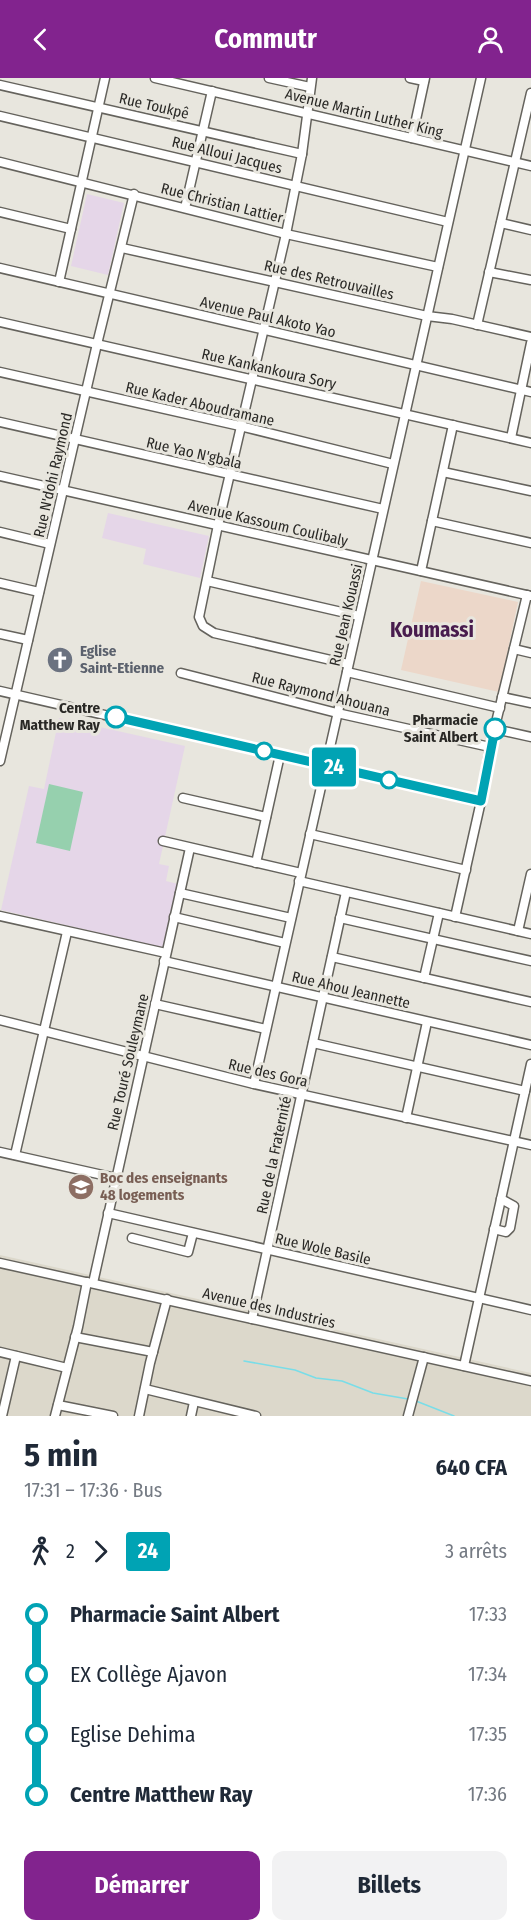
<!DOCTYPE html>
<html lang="fr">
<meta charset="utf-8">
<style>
body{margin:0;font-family:"Fira Sans Condensed",sans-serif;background:#f2f2f3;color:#1f2937;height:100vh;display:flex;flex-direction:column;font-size:22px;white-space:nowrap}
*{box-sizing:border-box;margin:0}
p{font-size:20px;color:#747a83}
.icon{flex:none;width:33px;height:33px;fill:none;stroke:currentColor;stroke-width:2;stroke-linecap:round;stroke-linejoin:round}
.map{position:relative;height:1338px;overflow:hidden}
.details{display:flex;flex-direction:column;background:#fff;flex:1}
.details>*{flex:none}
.badge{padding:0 12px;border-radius:4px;font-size:21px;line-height:39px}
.map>.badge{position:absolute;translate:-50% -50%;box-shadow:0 0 0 3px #fff}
.legs{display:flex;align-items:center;gap:9px;height:66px;padding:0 24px;font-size:20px}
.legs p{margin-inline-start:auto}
.head{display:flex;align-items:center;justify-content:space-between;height:102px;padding:0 24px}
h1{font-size:33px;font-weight:700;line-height:45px}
.cta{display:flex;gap:12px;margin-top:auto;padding:12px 24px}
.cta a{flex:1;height:69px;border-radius:12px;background:#82238e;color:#fff;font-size:24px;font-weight:700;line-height:69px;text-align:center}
.cta a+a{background:#f2f2f3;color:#1f2937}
ul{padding:0 24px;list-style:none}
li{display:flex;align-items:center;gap:21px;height:60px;font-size:22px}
li i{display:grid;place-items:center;width:9px;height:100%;margin:0 8px;background:currentColor}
li i::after{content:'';width:15px;height:15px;margin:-8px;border:4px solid;border-radius:50%;background:#fff}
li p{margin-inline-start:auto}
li:first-child i{background:linear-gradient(#0000 50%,currentColor 0)}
li:last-child i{background:linear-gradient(currentColor 50%,#0000 0)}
header{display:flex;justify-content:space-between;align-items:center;height:78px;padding:0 24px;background:#82238e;color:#fff;font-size:27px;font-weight:700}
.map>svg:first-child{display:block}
</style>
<header><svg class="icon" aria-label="back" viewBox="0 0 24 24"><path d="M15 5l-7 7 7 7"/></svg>Commutr<svg class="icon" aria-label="person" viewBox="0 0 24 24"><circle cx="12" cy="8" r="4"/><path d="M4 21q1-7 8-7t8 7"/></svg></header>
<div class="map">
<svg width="531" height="1338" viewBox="0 0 531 1338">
<rect width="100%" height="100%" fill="#e8e6de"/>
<!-- commercial -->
<polygon fill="#ecd7c9" points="421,503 518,524 499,614 401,592"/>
<!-- built -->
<polygon fill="#dcd8cb" points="0,1177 531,1295 531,1338 0,1338"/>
<!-- education -->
<g fill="#e5d6e8">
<polygon points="87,116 124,125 108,197 71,188"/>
<polygon points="108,435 209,458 200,500 143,486 146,471 102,460"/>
<polygon points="59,640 185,668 159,786 169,788 166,803 178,806 164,870 1,832 29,708 44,711"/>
</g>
<!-- green -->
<polygon fill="#96d0ae" points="49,706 83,714 70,773 36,765"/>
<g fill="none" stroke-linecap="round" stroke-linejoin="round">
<!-- stream -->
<g stroke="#79dde8" stroke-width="1.5">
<polyline points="244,1283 295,1292 316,1300 342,1303 373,1315 408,1321"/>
<polyline points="416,1323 454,1338"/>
</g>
<defs>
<g id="minor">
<polyline points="155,0 531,88"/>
<polyline points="269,0 310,9"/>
<polyline points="410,0 424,3"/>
<polyline points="0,7 302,76"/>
<polyline points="0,38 448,144"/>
<polyline points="412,60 425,0"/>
<polyline points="0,84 286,156 438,189"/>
<polyline points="185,130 212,13"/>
<polyline points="0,134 71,151"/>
<polyline points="501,145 531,152"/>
<polyline points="122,170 427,238 452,241 531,259"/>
<polyline points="0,190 531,314"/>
<polyline points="489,194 531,202"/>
<polyline points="59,204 105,0"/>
<polyline points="0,244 531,365"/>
<polyline points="477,247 531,15"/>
<polyline points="0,294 240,348 393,386"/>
<polyline points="0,344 383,431"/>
<polyline points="511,360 531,265"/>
<polyline points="443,394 531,413"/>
<polyline points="0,398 531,518"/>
<polyline points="432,443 531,465"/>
<polyline points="218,447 286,156 302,76 312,0"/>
<polyline points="218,447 199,539 203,548 214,555 348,586"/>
<polyline points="0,454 50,466"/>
<polyline points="421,493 453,347"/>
<polyline points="207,503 359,538"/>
<polyline points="0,505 39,514"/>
<polyline points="0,556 28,562"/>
<polyline points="514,571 531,575"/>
<polyline points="347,594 500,630"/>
<polyline points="181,595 337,635 490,669"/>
<polyline points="0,613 481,723"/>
<polyline points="502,619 531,625"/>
<polyline points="495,651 531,659"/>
<polyline points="0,683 97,266 134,116"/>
<polyline points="183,720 266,739"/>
<polyline points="310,756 466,792"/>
<polyline points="163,763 301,795"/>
<polyline points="256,785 280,677"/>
<polyline points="299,803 531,856"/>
<polyline points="180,815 291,840"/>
<polyline points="0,838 166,875"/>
<polyline points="174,839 285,865"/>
<polyline points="455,839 481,723 490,669 527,517"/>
<polyline points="340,840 531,883"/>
<polyline points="518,853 531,796"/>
<polyline points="332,879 531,924"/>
<polyline points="164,883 531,967"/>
<polyline points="424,900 439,835"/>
<polyline points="155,926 266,951"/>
<polyline points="0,942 254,1006 531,1067"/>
<polyline points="313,965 525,1013"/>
<polyline points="254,1006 481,0"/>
<polyline points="406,1040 427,944"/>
<polyline points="0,1074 116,1100"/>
<polyline points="15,1077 67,854"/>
<polyline points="108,1135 531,1232"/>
<polyline points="494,1151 506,1154 510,1150 514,1128 501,1121"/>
<polyline points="132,1160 188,1174 193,1155"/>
<polyline points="0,1185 531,1303"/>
<polyline points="93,1205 190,770"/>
<polyline points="252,1241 346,814"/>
<polyline points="75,1259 153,1274"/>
<polyline points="0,1274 67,1290"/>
<polyline points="464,1288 531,986"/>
<polyline points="145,1311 256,1338"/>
<polyline points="58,1327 113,1338"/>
<polyline points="2,1338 16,1278"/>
<polyline points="55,1338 78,1249 87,1204"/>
<polyline points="139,1338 150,1285 167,1221"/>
<polyline points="191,1338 194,1324"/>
<polyline points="408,1338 424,1279"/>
</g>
</defs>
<!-- minor casing -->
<use href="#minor" stroke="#65635d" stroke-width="11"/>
<!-- minor -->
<use href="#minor" stroke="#fff" stroke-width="8"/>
</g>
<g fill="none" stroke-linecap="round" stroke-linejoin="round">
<defs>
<polyline id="line-1" points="116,639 481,723 495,651"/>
</defs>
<!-- line-1 casing -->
<use href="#line-1" stroke="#fff" stroke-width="14"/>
<!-- line-1 -->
<use href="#line-1" stroke="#00a3b4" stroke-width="9"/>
</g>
<!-- icons -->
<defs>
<symbol id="church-disc" viewBox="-11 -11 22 22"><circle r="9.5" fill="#6b7280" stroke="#e8e6de"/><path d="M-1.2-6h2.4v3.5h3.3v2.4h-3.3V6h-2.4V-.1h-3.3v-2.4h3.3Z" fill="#fff"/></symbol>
<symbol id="university-disc" viewBox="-11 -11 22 22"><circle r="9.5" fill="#8d6e63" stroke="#e8e6de"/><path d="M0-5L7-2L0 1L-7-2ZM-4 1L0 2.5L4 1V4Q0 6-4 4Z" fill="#fff"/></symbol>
</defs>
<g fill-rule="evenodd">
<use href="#church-disc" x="45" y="567" width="30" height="30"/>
<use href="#university-disc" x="66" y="1094" width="30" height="30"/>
</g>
<!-- markers -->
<g fill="#fff" stroke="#00a3b4" stroke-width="3">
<circle cx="116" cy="639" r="10"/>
<circle cx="495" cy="651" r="10"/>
<circle cx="264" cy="673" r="8"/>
<circle cx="389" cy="702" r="8"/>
</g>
<g text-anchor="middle" stroke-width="6" stroke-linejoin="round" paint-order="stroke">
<!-- street labels -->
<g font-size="15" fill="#292825" stroke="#e8e6de">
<text transform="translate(154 28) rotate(13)" y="5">Rue Toukpê</text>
<text transform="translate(364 35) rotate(14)" y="5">Avenue Martin Luther King</text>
<text transform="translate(227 77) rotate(14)" y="5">Rue Alloui Jacques</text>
<text transform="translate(222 125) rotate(14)" y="5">Rue Christian Lattier</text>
<text transform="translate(329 202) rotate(13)" y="5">Rue des Retrouvailles</text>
<text transform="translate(268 239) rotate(13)" y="5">Avenue Paul Akoto Yao</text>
<text transform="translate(269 291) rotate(13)" y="5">Rue Kankankoura Sory</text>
<text transform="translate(200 326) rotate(13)" y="5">Rue Kader Aboudramane</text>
<text transform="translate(194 375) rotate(13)" y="5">Rue Yao N'gbala</text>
<text transform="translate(53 397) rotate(-77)" y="5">Rue N'dohi Raymond</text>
<text transform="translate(268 445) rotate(13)" y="5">Avenue Kassoum Coulibaly</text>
<text transform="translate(346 537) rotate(-77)" y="5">Rue Jean Kouassi</text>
<text transform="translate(321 616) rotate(14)" y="5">Rue Raymond Ahouana</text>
<text transform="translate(351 912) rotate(13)" y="5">Rue Ahou Jeannette</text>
<text transform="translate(128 984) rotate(-77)" y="5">Rue Touré Souleymane</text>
<text transform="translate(268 995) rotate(13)" y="5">Rue des Gora</text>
<text transform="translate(274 1077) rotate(-78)" y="5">Rue de la Fraternité</text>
<text transform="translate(323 1171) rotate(13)" y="5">Rue Wole Basile</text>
<text transform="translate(269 1230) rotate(13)" y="5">Avenue des Industries</text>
</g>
<!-- worship labels -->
<g font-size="15" font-weight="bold" fill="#5b616d" stroke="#e8e6de" text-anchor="start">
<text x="80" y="578">Eglise<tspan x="80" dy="17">Saint-Etienne</tspan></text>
</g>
<!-- stop labels -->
<g font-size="15" font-weight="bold" fill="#292825" stroke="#e8e6de" text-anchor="end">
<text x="100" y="635">Centre<tspan x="100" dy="17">Matthew Ray</tspan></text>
<text x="478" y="647">Pharmacie<tspan x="478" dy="17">Saint Albert</tspan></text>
</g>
<!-- education labels -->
<g font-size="15" font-weight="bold" fill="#785e54" stroke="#e8e6de" text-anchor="start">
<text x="100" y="1105">Boc des enseignants<tspan x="100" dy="17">48 logements</tspan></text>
</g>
<!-- district labels -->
<g font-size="21" font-weight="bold" fill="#481c4e" stroke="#e8e6de">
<text x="432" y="559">Koumassi</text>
</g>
</g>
</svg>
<b class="badge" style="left:334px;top:689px;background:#00a3b4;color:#fff">24</b>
</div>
<section class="details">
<div class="head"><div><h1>5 min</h1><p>17:31 – 17:36 · Bus</p></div><b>640 CFA</b></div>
<div class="legs"><svg class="icon" aria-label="walk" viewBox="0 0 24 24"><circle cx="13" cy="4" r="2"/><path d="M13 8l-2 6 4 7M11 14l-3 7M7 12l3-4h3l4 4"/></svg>2<svg class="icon" aria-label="forward" viewBox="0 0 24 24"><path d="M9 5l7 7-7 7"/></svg><b class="badge" style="background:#00a3b4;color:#fff">24</b><p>3 arrêts</p></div>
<ul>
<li><i style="color:#00a3b4"></i><b>Pharmacie Saint Albert</b><p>17:33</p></li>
<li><i style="color:#00a3b4"></i><span>EX Collège Ajavon</span><p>17:34</p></li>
<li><i style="color:#00a3b4"></i><span>Eglise Dehima</span><p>17:35</p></li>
<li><i style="color:#00a3b4"></i><b>Centre Matthew Ray</b><p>17:36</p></li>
</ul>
<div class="cta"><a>Démarrer</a><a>Billets</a></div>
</section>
